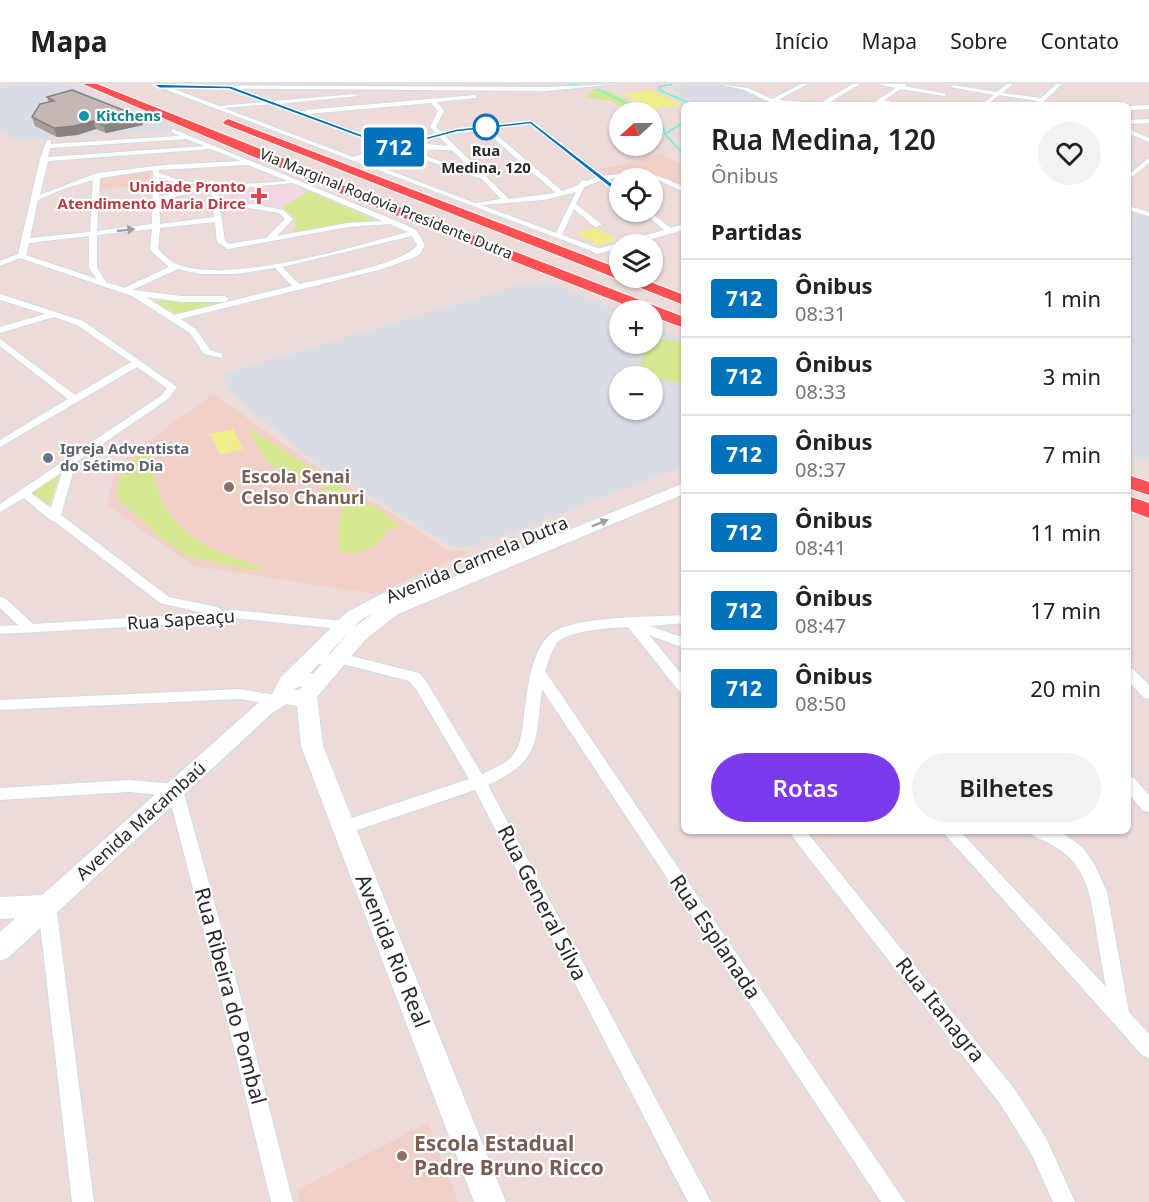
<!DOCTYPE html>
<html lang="pt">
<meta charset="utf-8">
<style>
body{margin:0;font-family:"Noto Sans",sans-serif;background:#f2f2f2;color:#222;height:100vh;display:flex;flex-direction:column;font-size:22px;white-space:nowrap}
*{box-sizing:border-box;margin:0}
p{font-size:20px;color:#767676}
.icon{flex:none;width:33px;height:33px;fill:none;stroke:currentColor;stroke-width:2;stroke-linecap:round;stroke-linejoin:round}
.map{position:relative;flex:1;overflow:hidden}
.drawer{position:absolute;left:681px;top:18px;width:450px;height:732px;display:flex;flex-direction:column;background:#fff;border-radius:9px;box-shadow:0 2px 4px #0004}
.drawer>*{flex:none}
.badge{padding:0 12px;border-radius:4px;font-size:21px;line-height:39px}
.needle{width:39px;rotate:249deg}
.fabs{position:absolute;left:609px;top:18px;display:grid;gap:12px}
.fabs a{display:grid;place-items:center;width:54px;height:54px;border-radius:50%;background:#fff;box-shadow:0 2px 4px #0004;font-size:30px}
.map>.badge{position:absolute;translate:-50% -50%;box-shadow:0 0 0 3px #fff}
h2{padding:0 30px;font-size:22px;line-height:54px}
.round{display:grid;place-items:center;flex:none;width:63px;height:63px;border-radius:32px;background:#f2f2f2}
.head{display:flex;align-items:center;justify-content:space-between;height:102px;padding:0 30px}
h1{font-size:28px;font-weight:600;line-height:45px}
.button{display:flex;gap:12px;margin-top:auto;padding:12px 30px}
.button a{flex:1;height:69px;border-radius:36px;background:#7c3aed;color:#fff;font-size:24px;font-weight:600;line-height:69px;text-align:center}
.button a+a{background:#f2f2f2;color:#222}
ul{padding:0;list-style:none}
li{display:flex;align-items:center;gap:18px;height:78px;padding:0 30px;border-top:2px solid #e0e0e0}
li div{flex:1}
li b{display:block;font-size:22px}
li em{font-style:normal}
li .badge{min-width:66px;font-weight:700;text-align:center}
header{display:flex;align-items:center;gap:36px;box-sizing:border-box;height:84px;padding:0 30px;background:#fff;border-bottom:2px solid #e0e0e0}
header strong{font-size:28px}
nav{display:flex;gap:33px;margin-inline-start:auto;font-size:21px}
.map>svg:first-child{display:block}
</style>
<header>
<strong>Mapa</strong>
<nav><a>Início</a><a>Mapa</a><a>Sobre</a><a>Contato</a></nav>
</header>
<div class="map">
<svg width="1149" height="1118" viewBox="0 0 1149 1118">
<rect width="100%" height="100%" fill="#ecdbd9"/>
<!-- industrial -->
<g fill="#dadce4" fill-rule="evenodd">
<polygon points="20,0 68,0 179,46 16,56 0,48 0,4"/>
<polygon points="688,0 713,0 744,6 768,21 701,21 672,5"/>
<polygon points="1128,128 1149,134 1149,377 1128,369"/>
<path d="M547,197L619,228L620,260H652L653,242L684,255V382L474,463H452L314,377L229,308L223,290L527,199L535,201ZM620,292H652V326H620Z"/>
</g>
<!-- education -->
<g fill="#f0d0c7">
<polygon points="660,70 684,81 684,100 680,101 653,89 636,88 607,91 598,84 619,82"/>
<polygon points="150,88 149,100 100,105 102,95 105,92"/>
<polygon points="213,310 313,381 425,450 446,466 470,468 375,510 194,482 107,421 115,385 133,368"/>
<polygon points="428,1039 458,1118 300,1118 297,1106"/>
</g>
<!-- medical -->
<polygon fill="#f4d5e5" points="292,101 307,106 278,123 221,113 221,109 230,105"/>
<!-- green -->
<g fill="#d5e891">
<polygon points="595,5 608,6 652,28 631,28 611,17 586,13"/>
<polygon points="309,107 375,136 291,149 296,141 296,134 282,124"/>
<polygon points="167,215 222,217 231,221 182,233 155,218"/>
<path d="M660,255L684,258V300C668,296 650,296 640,282C645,269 647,259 660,255Z"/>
<path d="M247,343L388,432L400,443L388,446C376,465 360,474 339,467V438L342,423L339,416L312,397L293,393L267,378Z"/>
<path d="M148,365C151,378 153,393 158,406C176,457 219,468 265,485L249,486L187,472L164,456L117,414C118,385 126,380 148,365Z"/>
<polygon points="60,387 50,420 32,409"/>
</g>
<!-- pitch -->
<g fill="#f0ee8b">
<polygon points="650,6 682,20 655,25 623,10"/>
<polygon points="596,144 617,156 598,161 577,149"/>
<polygon points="233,345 243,365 220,371 210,350"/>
</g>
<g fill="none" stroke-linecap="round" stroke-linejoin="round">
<!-- stream -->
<g stroke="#63f8dc" stroke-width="1.5">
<polyline points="571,0 585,2"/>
<polyline points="672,0 659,3 659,6 694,21"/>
<polyline points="597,5 645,28"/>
<polyline points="652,34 662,40 665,50"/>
<polyline points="684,38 665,50 684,71"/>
</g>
<defs>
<g id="street">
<path d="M151,0L169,4L171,1L546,3L618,0L546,7L171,4L219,22L264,18L238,8L240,5L273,17L355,10L358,12L280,20L304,28L306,26L475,11L477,14L437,18L444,27L436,43L441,48L533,37L604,92C640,87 651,87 684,103V108L658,96L637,91L609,95L620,103V109L602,96L584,103L576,120L602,141L595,143L574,125L562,151L600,165L601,167L597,169ZM431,19L438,27L430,43L436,49L393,61L307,30ZM272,20L387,63L353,73L224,24ZM530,40L597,93L587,97L582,96L579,101L562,107L490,45ZM484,46L556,109L509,115L444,51ZM439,52L448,62L427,60L409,64C418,67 440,65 452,66L475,89L399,63ZM393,65L482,95L501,115L475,119L359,75ZM576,108L556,149L481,121L544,116Z"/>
<polygon points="719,0 748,4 772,15 801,0 808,0 778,16 820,19 853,0 860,0 825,21 772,19 744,6"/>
<polygon points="877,0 906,0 905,2 947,10 944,12 901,5 884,16 904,21 880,19 870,21 896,4"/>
<polygon points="1007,0 1013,0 1002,9 1041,14 1056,0 1062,0 1040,21 1034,21 1038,17 999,11 987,21 981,21 994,11 950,3 953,1 997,8"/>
<polygon points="1149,35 1149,39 1128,40 1128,36"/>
<path d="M173,45L406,141L417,147L425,161L420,170L413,174L379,186L180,235L196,245L210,266L222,270V274L204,270L190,249L132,212L20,174L0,182V177L18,170L40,75L47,56H51V60L179,52L171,48ZM186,55L205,62L48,73L50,64ZM211,65L241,77L165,81L97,89L40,111L48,77ZM248,81L288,97L217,102L213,96L210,98V102L197,103L159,113V93L181,101L201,99L182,97L159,89V86ZM153,86L152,140L97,147L100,94ZM93,96L90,148L30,154L38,116L63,105ZM293,99L383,137L348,139L277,152L293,135L283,126L219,114L217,106ZM211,106L214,133L160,140L159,117L197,107ZM219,119L279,129L285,135L266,154L229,160L225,157ZM215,138L217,158L228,165L348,143L390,140L408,148C351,163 230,201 176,180C169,177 163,170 158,165L160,144ZM152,145L150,166L169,183L124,204L106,198L97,184V151ZM89,152V184L97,195L26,171L29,159ZM412,152L417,161C407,179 322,195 299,200L282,183ZM275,184L292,202L174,231L146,213L182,218H225L229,215L225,212H182L132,206L178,185L200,190H236Z"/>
<polygon points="1128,45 1149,54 1149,58 1128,49"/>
<polygon points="1149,74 1149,79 1128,96 1128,91"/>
<polygon points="1128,122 1149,128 1149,132 1128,126"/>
<polygon points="642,128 650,128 675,147 668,149"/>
<path d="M0,210L83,237L177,303L168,315L76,378L61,431L169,513L217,523L223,527L234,526L343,537L365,546L367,549L365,552H355L341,545L234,534L164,541L0,550V542L18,541L0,524V513L5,514L33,540L204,529L160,519L54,437L50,436L24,414L0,428V420L162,311L167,304L137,283L0,363V356L68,315L0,262V255L75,311L131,278L77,241L54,233L0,249V243L45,230L0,216ZM62,388L51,424L31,409Z"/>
<path d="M684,531V539L650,542L684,554V564L649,551L684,593V608L679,607L628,543C611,544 566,546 556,560C551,568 548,578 545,587L905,1118H881L542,605C535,658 542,676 488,701L711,1118H688L475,706L343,751L337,749L335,744L337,739L469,695L416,605L409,597L339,579L314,580L307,575L309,572L339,569L419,589L426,597L482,690C493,685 506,680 513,671C520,662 521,652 523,641C527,613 529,560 557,546C584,532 652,533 684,531Z"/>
<polygon points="1128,583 1133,585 1149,601 1149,615 1144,614 1128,597"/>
<polygon points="240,605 274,611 279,612 281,616 279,620 274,621 240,615 0,626 0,616"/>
<polygon points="1128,692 1134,694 1149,711 1149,728 1143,727 1128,709"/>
<polygon points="129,696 175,700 181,702 183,706 247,936 293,1118 271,1118 227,936 169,712 129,708 0,716 0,704"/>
<polygon points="788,747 806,747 1016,1007 1047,1056 1075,1118 1053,1118 1032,1071 1001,1021"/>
<path d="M942,747H960L1106,903C1102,882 1098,860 1095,838C1087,792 1079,770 1033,752L1031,747H1057L1067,752L1083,764L1095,781L1107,808L1129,928L1149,950V974L1142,971Z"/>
<polygon points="47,814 53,817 56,822 94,1118 72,1118 38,822 41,817"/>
</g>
<g id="secondary">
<polygon points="1149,21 1149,25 1128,26 1128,22"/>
<polygon points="684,140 684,146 633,160 620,160 620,164 597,170 591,167"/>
<path d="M684,399V410L398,530L367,554L317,613L323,662L506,1118H474L301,662L297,622L286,620L271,630L9,873L0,877V848L16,834L0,835V813L42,811L257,620L273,609L280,594L347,528L395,503H407L410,507L400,515ZM374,529L353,544L313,590L310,589L361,536ZM300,602L302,603L299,606H293Z"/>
</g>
<g id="highway">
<polygon points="83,0 97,0 278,72 340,100 684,233 684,244 652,232 652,226 638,226 332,106"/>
<polygon points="228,35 620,185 620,194 640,194 684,211 684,221 224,40 223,38"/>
<polygon points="1128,391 1149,398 1149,411 1128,404"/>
<polygon points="1128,412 1149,419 1149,434 1128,426"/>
</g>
</defs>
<!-- street casing -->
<use href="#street" stroke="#cedce3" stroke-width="2"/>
<!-- secondary casing -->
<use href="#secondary" stroke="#cedce3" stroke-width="2"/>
<!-- highway casing -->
<use href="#highway" stroke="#fff" stroke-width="2"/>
<!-- street -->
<use href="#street" fill="#fff" fill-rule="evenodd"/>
<!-- secondary -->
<use href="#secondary" fill="#fff" fill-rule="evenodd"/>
<!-- highway -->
<use href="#highway" fill="#ff5154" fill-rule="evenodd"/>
</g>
<!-- wall -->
<polygon fill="#a99e9c" points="47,13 143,41 111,48 106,49 96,45 77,51 57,53 35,42 32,33 49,19"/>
<!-- shaded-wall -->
<g fill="#89817f">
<polygon points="141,33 143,41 106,49 103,41"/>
<polygon points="93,37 96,45 77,51 57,53 54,44"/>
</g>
<!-- building -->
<polygon fill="#c4b8b5" stroke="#89817f" stroke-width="1.5" points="72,6 141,33 109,40 103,41 93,37 74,42 54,44 32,33 40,20 54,17 47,13"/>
<!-- one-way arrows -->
<defs><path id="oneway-solid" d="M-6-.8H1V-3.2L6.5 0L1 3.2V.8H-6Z" transform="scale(1.5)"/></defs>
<g fill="#9f9f9f">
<use href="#oneway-solid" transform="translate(126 146) rotate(-6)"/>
<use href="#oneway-solid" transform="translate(600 439) rotate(-23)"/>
</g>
<!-- line -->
<polygon fill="#0072bc" stroke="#fff" stroke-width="1.5" points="152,0 231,2 393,62 456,45 531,37 622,107 617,109 530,40 457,48 392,65 229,5 159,4"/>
<!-- markers -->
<circle fill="#0f9aa8" stroke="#fff" stroke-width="2" cx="84" cy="32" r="6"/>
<circle fill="#fff" stroke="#0072bc" stroke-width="3" cx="486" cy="43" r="12"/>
<path fill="#e0444e" stroke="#fff" stroke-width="2" d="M256 103h6v6h6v6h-6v6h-6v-6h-6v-6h6z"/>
<circle fill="#6b7280" stroke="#fff" stroke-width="2" cx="48" cy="374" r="6"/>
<g fill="#8d6e63" stroke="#fff" stroke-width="2">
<circle cx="229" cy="403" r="6"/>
<circle cx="402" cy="1072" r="6"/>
</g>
<g text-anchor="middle" stroke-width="4.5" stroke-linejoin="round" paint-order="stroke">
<!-- far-culture labels -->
<g font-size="15" font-weight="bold" fill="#0d838f" stroke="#fff" text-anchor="start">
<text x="96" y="37">Kitchens</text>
</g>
<!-- far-stop labels -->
<g font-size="15" font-weight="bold" fill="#292929" stroke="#fff">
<text x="486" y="72">Rua<tspan x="486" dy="17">Medina, 120</tspan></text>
</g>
<!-- far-health labels -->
<g font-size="15" font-weight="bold" fill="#be3a42" stroke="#fff" text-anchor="end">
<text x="246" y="108">Unidade Pronto<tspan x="246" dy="17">Atendimento Maria Dirce</tspan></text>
</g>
<!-- far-street labels -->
<g font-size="15" fill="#292929" stroke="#fff">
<text transform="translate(386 120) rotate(22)" y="5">Via Marginal Rodovia Presidente Dutra</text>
</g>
<!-- far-worship labels -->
<g font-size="15" font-weight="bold" fill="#5b616d" stroke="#fff" text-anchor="start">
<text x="60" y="370">Igreja Adventista<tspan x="60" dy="17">do Sétimo Dia</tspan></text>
</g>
<!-- education labels -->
<g font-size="18" font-weight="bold" fill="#785e54" stroke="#fff" text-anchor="start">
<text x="241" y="399">Escola Senai<tspan x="241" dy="21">Celso Chanuri</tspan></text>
</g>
<!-- street labels -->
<g font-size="18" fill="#292929" stroke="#fff">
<text transform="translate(477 476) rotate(-23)" y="6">Avenida Carmela Dutra</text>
<text transform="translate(181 536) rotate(-4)" y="6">Rua Sapeaçu</text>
<text transform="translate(141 737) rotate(-42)" y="6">Avenida Macambaú</text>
</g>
<!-- near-street labels -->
<g font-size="21" fill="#292929" stroke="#fff">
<text transform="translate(542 819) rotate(63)" y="7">Rua General Silva</text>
<text transform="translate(715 853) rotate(56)" y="7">Rua Esplanada</text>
<text transform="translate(392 867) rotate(68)" y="7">Avenida Rio Real</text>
<text transform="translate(230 912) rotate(75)" y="7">Rua Ribeira do Pombal</text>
<text transform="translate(940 926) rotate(51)" y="7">Rua Itanagra</text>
</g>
<!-- near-education labels -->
<g font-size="21" font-weight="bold" fill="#785e54" stroke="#fff" text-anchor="start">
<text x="414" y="1067">Escola Estadual<tspan x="414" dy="24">Padre Bruno Ricco</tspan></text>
</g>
</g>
</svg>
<div class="fabs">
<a><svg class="needle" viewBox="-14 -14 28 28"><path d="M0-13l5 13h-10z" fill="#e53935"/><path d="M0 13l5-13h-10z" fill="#767676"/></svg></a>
<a><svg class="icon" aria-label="locate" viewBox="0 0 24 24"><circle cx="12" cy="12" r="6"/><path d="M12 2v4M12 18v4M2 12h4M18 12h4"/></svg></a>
<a><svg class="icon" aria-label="layers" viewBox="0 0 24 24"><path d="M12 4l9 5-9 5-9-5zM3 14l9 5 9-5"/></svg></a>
<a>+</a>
<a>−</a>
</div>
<b class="badge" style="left:394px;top:63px;background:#0072bc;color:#fff">712</b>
<section class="drawer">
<div class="head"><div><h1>Rua Medina, 120</h1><p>Ônibus</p></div><a class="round"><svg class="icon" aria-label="heart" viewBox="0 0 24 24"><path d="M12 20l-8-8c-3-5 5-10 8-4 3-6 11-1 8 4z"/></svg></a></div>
<h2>Partidas</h2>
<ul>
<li><span class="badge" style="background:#0072bc;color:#fff">712</span><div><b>Ônibus</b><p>08:31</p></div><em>1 min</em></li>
<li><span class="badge" style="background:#0072bc;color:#fff">712</span><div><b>Ônibus</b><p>08:33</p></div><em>3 min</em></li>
<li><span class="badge" style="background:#0072bc;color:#fff">712</span><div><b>Ônibus</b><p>08:37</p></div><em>7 min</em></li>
<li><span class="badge" style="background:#0072bc;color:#fff">712</span><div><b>Ônibus</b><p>08:41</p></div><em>11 min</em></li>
<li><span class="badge" style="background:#0072bc;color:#fff">712</span><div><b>Ônibus</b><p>08:47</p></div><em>17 min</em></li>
<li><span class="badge" style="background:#0072bc;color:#fff">712</span><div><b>Ônibus</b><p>08:50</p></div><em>20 min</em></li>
</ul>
<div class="button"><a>Rotas</a><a>Bilhetes</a></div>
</section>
</div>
